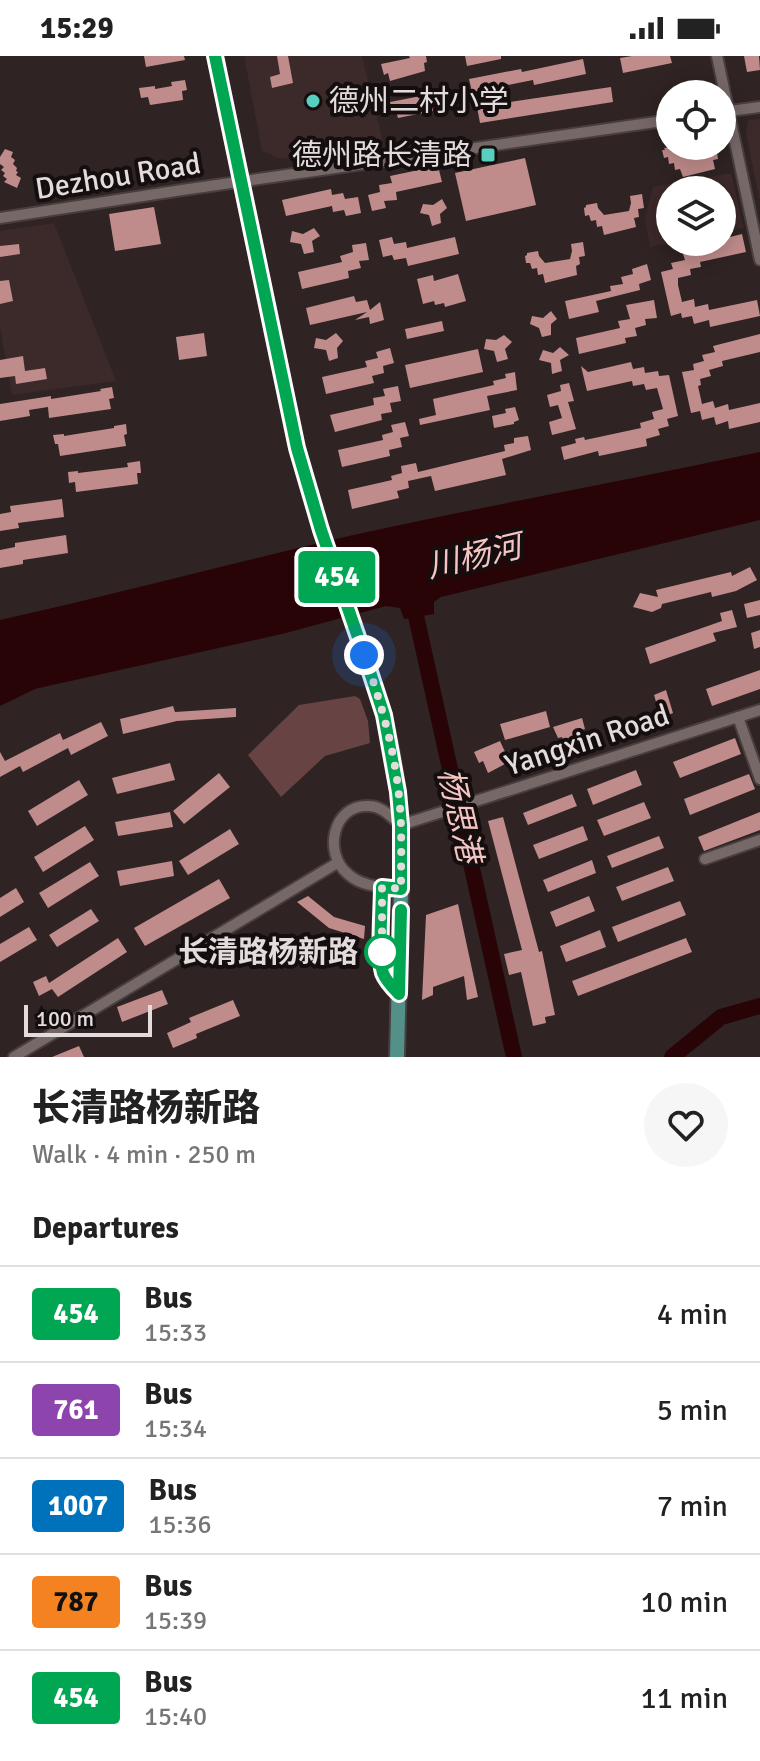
<!DOCTYPE html>
<meta charset="utf-8">
<style>
body{margin:0;font-family:Signika,"Noto Sans SC",sans-serif;background:#f6f6f6;color:#222;height:100vh;display:flex;flex-direction:column;font-size:30px;white-space:nowrap}
*{box-sizing:border-box;margin:0}
p{font-size:26px;color:#767676}
.icon{flex:none;width:44px;height:44px;fill:none;stroke:currentColor;stroke-width:2;stroke-linecap:round;stroke-linejoin:round}
.map{position:relative;height:1001px;overflow:hidden}
.panel{display:flex;flex-direction:column;background:#fff;flex:1}
.panel>*{flex:none}
.badge{padding:0 16px;border-radius:6px;font-size:28px;line-height:52px}
.buttons{position:absolute;left:656px;top:24px;display:grid;gap:16px}
.buttons a{display:grid;place-items:center;width:80px;height:80px;border-radius:50%;background:#fff;box-shadow:0 4px 20px #0003;font-size:40px}
.scale{position:absolute;left:24px;bottom:20px;width:128px;box-sizing:border-box;padding-left:8px;border:4px solid #e4dcdc;border-top:0;font-size:22px;line-height:28px;white-space:nowrap;color:#e4dcdc;-webkit-text-stroke:6px #140e0e;paint-order:stroke}
.you{position:absolute;width:40px;height:40px;margin:-20px;border:6px solid #fff;border-radius:50%;background:#1a73e8;box-shadow:0 0 0 12px #1a73e833}
.map>.badge{position:absolute;translate:-50% -50%;box-shadow:0 0 0 4px #fff}
h2{padding:0 32px;font-size:30px;line-height:72px}
.round{display:grid;place-items:center;flex:none;width:84px;height:84px;border-radius:42px;background:#f6f6f6}
.overview{display:flex;align-items:center;justify-content:space-between;height:136px;padding:0 32px}
h1{font-size:38px;font-weight:800;line-height:60px}
ul{padding:0;list-style:none}
li{display:flex;align-items:center;gap:24px;height:96px;padding:0 32px;border-top:2px solid #e0e0e0}
li div{flex:1}
li b{display:block;font-size:30px}
li em{font-style:normal}
li .badge{min-width:88px;font-weight:700;text-align:center}
.status{display:flex;justify-content:space-between;align-items:center;height:56px;padding:0 40px;background:#fff;direction:ltr}
.status svg{height:22px;fill:currentColor}
.map>svg:first-child{display:block}
</style>
<div class="status"><b>15:29</b><svg viewBox="0 0 49 12"><path d="M0 12V9h3v3zM5 12V6h3v6zM10 12V3h3v9zM15 12V0h3v12zM26 1h20v11H26zM47 4h2v5h-2z"/></svg></div>
<div class="map">
<svg width="760" height="1001" viewBox="0 0 760 1001">
<rect width="100%" height="100%" fill="#2f2323"/>
<!-- built -->
<g fill="#3c2929">
<polygon points="244,0 362,0 384,89 281,103 262,95"/>
<polygon points="760,63 760,145 746,78 748,64"/>
<polygon points="731,117 744,172 722,176 722,134 670,134 670,186 674,186 650,191 645,163 653,131"/>
<polygon points="54,167 116,325 12,339 0,272 0,175"/>
</g>
<!-- green -->
<polygon fill="#674343" points="355,640 360,643 368,665 370,687 325,700 281,741 248,699 299,649"/>
<!-- water -->
<path fill="#290407" d="M760,396V464L441,541L434,546V558L404,563L400,552L386,550L282,578L48,630L35,633L0,650V564C117,538 232,507 349,480C485,450 623,425 760,396Z"/>
<g fill="none" stroke-linecap="round" stroke-linejoin="round">
<!-- river -->
<g stroke="#290407" stroke-width="16">
<polyline points="412,542 514,1001"/>
<polyline points="672,1001 721,961 760,950"/>
</g>
</g>
<!-- building -->
<g fill="#bf8c8b">
<polygon points="144,0 184,0 185,4 146,11"/>
<polygon points="277,0 288,0 293,27 272,32 270,21 280,18"/>
<polygon points="409,0 426,0 427,6 424,7 425,15 390,25 388,17 384,19 381,8 410,2"/>
<polygon points="465,0 501,0 501,3 467,10"/>
<polygon points="632,0 670,0 672,7 623,17 620,2"/>
<polygon points="744,0 759,0 760,14 747,16"/>
<polygon points="583,3 586,18 534,29 533,24 472,36 469,23 521,13 522,16"/>
<polygon points="185,24 187,34 182,35 183,44 150,49 148,41 141,42 139,32 155,30 155,33 172,30 171,26"/>
<polygon points="611,31 613,46 480,67 477,51"/>
<polygon points="434,33 436,45 431,46 433,55 398,62 396,55 392,56 390,46 421,40 420,36"/>
<polygon points="676,90 677,94 682,101 708,98 710,90 716,90 718,103 713,104 715,113 683,121 680,113 675,114 674,107 669,108 668,101 664,102 662,94 665,94 664,92"/>
<polygon points="5,93 13,96 11,101 15,104 13,108 17,112 16,115 18,116 16,119 21,122 17,132 4,126 7,123 3,120 5,117 1,114 4,111 0,108 0,101"/>
<polygon points="525,102 536,149 466,165 455,117"/>
<polygon points="438,110 442,126 396,136 397,144 384,145 386,152 372,155 368,139 380,136 379,129 392,127 390,120"/>
<polygon points="331,133 332,139 343,137 345,143 358,141 361,157 346,160 344,154 333,156 332,150 286,160 282,144"/>
<polygon points="642,138 644,152 638,153 639,161 634,162 636,171 604,179 602,170 597,171 596,164 591,165 589,159 585,160 584,152 586,151 586,149 597,147 598,152 604,159 629,155 631,147 630,140"/>
<polygon points="442,143 447,152 440,158 441,167 432,170 429,159 420,157 423,148 433,149"/>
<polygon points="154,151 161,188 115,195 109,158"/>
<polygon points="314,172 320,180 312,185 314,196 304,198 301,188 290,186 292,175 303,178"/>
<polygon points="742,178 746,196 700,206 701,211 690,213 691,219 678,222 678,229 682,246 694,243 695,251 708,248 709,254 757,244 760,260 710,271 709,264 694,268 692,260 682,262 681,257 671,260 661,216 673,213 671,207 685,204 683,198 695,196 694,188 705,186 722,186 722,183"/>
<polygon points="392,181 394,188 406,186 407,192 455,181 459,198 408,210 406,202 394,204 392,199 383,201 379,184"/>
<polygon points="583,186 585,200 579,201 580,208 576,210 577,219 545,227 543,218 538,219 537,212 532,213 530,207 526,207 525,200 527,199 527,197 538,195 539,200 545,207 570,203 572,195 571,188"/>
<polygon points="366,187 369,204 359,205 361,212 348,215 349,222 302,233 298,216 342,206 340,200 353,196 352,189"/>
<polygon points="19,188 20,198 0,201 0,190"/>
<polygon points="647,208 651,224 639,228 640,234 596,245 599,256 569,263 565,245 611,235 610,230 623,228 621,221 633,218 632,213"/>
<polygon points="458,218 466,245 445,251 444,247 435,249 434,245 423,248 417,223 433,219 434,225"/>
<polygon points="9,224 13,245 0,248 0,225"/>
<polygon points="354,240 356,246 367,244 370,254 380,246 384,264 370,268 369,261 355,264 367,256 310,269 306,252"/>
<polygon points="654,244 657,262 645,263 646,269 635,272 637,280 625,282 626,287 579,298 576,282 620,272 618,265 630,263 626,249"/>
<polygon points="551,255 557,263 551,268 551,279 542,281 539,272 530,268 532,260 543,262"/>
<polygon points="442,265 444,275 407,283 405,273"/>
<polygon points="204,277 207,300 179,304 176,281"/>
<polygon points="336,277 343,285 337,292 338,302 329,305 326,294 314,292 316,282 326,284"/>
<polygon points="760,278 760,296 722,305 723,310 709,314 711,320 700,323 701,329 698,330 702,348 713,345 715,352 728,348 729,354 760,347 760,366 729,373 728,365 716,369 714,361 702,364 700,355 691,357 682,316 694,314 693,308 704,305 702,299 715,296 713,290"/>
<polygon points="504,279 512,286 505,293 508,303 497,306 494,295 484,293 486,283 496,284"/>
<polygon points="560,291 569,299 560,304 562,315 552,318 551,307 539,304 543,294 553,297"/>
<polygon points="390,292 394,307 383,310 384,317 372,320 374,327 326,338 322,321 367,311 365,305 378,302 376,296"/>
<polygon points="478,293 483,316 410,332 405,309"/>
<polygon points="23,300 25,315 45,312 47,323 16,328 15,320 0,322 0,304"/>
<polygon points="631,306 633,313 644,311 645,317 658,315 659,320 669,319 678,360 667,363 669,370 658,373 660,379 646,383 647,390 599,400 598,395 564,404 561,391 576,387 575,383 584,381 585,384 641,372 640,367 654,363 652,356 663,353 657,332 646,334 644,328 633,330 632,325 587,335 581,310 588,316"/>
<polygon points="515,316 517,334 487,340 490,354 420,369 419,363 436,359 433,343 494,329 493,325 506,322 505,318"/>
<polygon points="569,327 574,345 568,346 576,373 552,379 549,366 562,362 558,349 550,351 547,339 561,335 560,329"/>
<polygon points="398,330 401,345 390,347 392,356 381,358 382,364 335,376 330,359 374,349 373,342 385,340 383,333"/>
<polygon points="112,331 114,342 109,343 111,353 49,362 48,351 29,354 30,360 0,365 0,348 51,340 51,343 101,335 100,333"/>
<polygon points="515,351 519,364 514,366 514,368 494,372 492,360 506,357 505,353"/>
<polygon points="405,366 409,380 400,382 402,391 389,394 390,400 342,411 338,394 383,384 382,379 393,376 391,369"/>
<polygon points="126,368 127,378 124,379 126,390 60,400 58,388 55,388 53,379 64,378 64,380 114,372 114,370"/>
<polygon points="528,380 531,394 502,403 506,419 435,435 431,420 408,425 409,432 397,435 399,442 352,453 348,434 392,424 391,420 402,417 401,410 416,407 418,416 505,395 504,389 514,387 514,382"/>
<polygon points="140,405 141,417 137,417 138,428 76,436 75,426 69,427 68,416 78,415 78,417 128,411 127,407"/>
<polygon points="62,443 64,461 18,467 19,472 0,475 0,458 11,456 10,450"/>
<polygon points="66,479 68,497 23,504 23,508 0,512 0,494 15,491 15,487"/>
<polygon points="750,511 757,524 736,535 712,541 711,536 662,548 661,552 652,556 633,551 640,537 658,541 656,534 731,516 732,520"/>
<polygon points="760,544 760,559 747,562 744,548"/>
<polygon points="732,554 737,571 713,577 716,585 650,608 645,592 722,565 720,557"/>
<polygon points="760,574 760,591 754,593 751,577"/>
<polygon points="760,614 760,633 712,650 706,633"/>
<polygon points="666,634 673,657 661,662 654,639"/>
<polygon points="173,650 175,656 236,652 236,661 177,665 123,678 120,663"/>
<polygon points="546,655 550,671 505,684 500,668"/>
<polygon points="582,662 585,673 581,674 585,683 566,691 562,681 558,682 553,671"/>
<polygon points="101,666 108,680 71,699 68,692 23,716 20,710 0,721 0,696 5,705 60,677 63,684"/>
<polygon points="735,682 741,698 680,722 673,706"/>
<polygon points="500,685 506,698 501,700 505,708 488,717 483,705 479,707 474,696"/>
<polygon points="170,707 175,724 117,738 112,722"/>
<polygon points="636,714 642,729 593,749 587,733"/>
<polygon points="219,717 230,731 184,768 173,755"/>
<polygon points="749,718 755,733 690,759 684,743"/>
<polygon points="79,724 88,739 37,770 28,755"/>
<polygon points="572,738 577,750 528,769 523,757"/>
<polygon points="644,746 651,762 604,780 597,764"/>
<polygon points="170,756 173,771 118,780 115,766"/>
<polygon points="760,756 760,774 704,795 698,781"/>
<polygon points="503,761 539,896 542,895 555,959 545,961 546,967 533,970 521,916 509,919 504,898 522,894 488,765"/>
<polygon points="85,770 94,784 43,816 34,801"/>
<polygon points="583,770 588,784 539,803 533,789"/>
<polygon points="230,773 239,788 188,819 179,805"/>
<polygon points="659,780 664,792 612,812 607,800"/>
<polygon points="592,804 596,817 548,836 543,824"/>
<polygon points="172,805 174,820 120,830 117,815"/>
<polygon points="90,806 99,820 48,852 39,837"/>
<polygon points="668,811 674,825 622,845 616,831"/>
<polygon points="219,823 230,842 145,890 134,872"/>
<polygon points="16,832 24,846 0,861 0,842"/>
<polygon points="308,840 334,861 365,870 364,883 329,872 297,846"/>
<polygon points="589,840 595,855 556,871 550,856"/>
<polygon points="680,845 686,859 618,886 612,871"/>
<polygon points="458,848 478,941 467,944 464,920 433,931 433,939 422,944 426,859"/>
<polygon points="91,853 99,865 57,891 49,879"/>
<polygon points="29,871 37,884 0,906 0,888"/>
<polygon points="600,874 606,891 566,906 560,890"/>
<polygon points="118,882 127,896 58,941 52,933 39,940 33,926 46,920 49,927"/>
<polygon points="686,882 692,896 578,940 572,925"/>
<polygon points="162,934 168,948 122,966 117,951"/>
<polygon points="233,944 240,960 196,978 197,982 173,992 167,977 191,966 189,962"/>
<polygon points="79,990 84,1001 52,1001"/>
</g>
<g fill="none" stroke-linecap="round" stroke-linejoin="round">
<defs>
<g id="minor">
<polyline points="717,0 760,204"/>
<polyline points="722,56 760,51"/>
<polyline points="0,162 182,134 670,64"/>
<polyline points="738,661 760,723"/>
<polyline points="705,803 760,784"/>
<polyline points="382,831 383,916 388,925 399,938"/>
<path d="M401,833C383,831 362,831 348,818C323,798 332,748 369,750C382,750 391,761 401,769L760,654"/>
<polyline points="14,1001 337,807"/>
</g>
<polyline id="major" points="215,0 297,392 321,474 371,619 384,659 392,698 398,736 401,769 401,833 397,1001"/>
</defs>
<!-- minor casing -->
<use href="#minor" stroke="#483e3e" stroke-width="14"/>
<!-- major casing -->
<use href="#major" stroke="#483e3e" stroke-width="18"/>
<!-- minor -->
<use href="#minor" stroke="#776868" stroke-width="10"/>
<!-- major -->
<use href="#major" stroke="#529088" stroke-width="14"/>
</g>
<g fill="none" stroke-linecap="round" stroke-linejoin="round">
<defs>
<path id="line" d="M215,0L297,392L321,474L371,619L384,659L398,736L401,769V833L382,831C382,851 378,900 383,917C386,925 393,932 399,938L401,854"/>
</defs>
<!-- line casing -->
<use href="#line" stroke="#fff" stroke-width="18"/>
<!-- line -->
<use href="#line" stroke="#00a651" stroke-width="12"/>
<!-- walk -->
<path stroke="#e4dcdc" stroke-width="8" stroke-dasharray="0 14.4" d="M364,599C382,648 396,699 400,751C402,778 401,806 401,833L382,831V896"/>
</g>
<!-- markers -->
<g fill="#58cebf" stroke="#140e0e" stroke-width="3">
<circle cx="313" cy="45" r="8"/>
<rect x="480" y="91" width="16" height="16" rx="4"/>
</g>
<circle fill="#fff" stroke="#00a651" stroke-width="4" cx="382" cy="896" r="16"/>
<g text-anchor="middle" stroke-width="8" stroke-linejoin="round" paint-order="stroke">
<!-- poi labels -->
<g font-size="30" fill="#e4dcdc" stroke="#140e0e" text-anchor="start">
<text x="329" y="55">德州二村小学</text>
<text x="472" y="109" text-anchor="end">德州路长清路</text>
</g>
<!-- street labels -->
<g font-size="30" fill="#e4dcdc" stroke="#140e0e">
<text transform="translate(118 120) rotate(-9)" y="10">Dezhou Road</text>
<text transform="translate(587 684) rotate(-18)" y="10">Yangxin Road</text>
</g>
<!-- stop labels -->
<g font-size="30" font-weight="bold" fill="#e4dcdc" stroke="#140e0e" text-anchor="end">
<text x="358" y="906">长清路杨新路</text>
</g>
<!-- water labels -->
<g font-size="32" font-style="italic" fill="#f5c4c3" stroke="#140e0e">
<text transform="translate(474 500) rotate(-13)" y="11">川杨河</text>
<text transform="translate(460 759) rotate(77)" y="11">杨思港</text>
</g>
</g>
</svg>
<div class="buttons">
<a><svg class="icon" aria-label="locate" viewBox="0 0 24 24"><circle cx="12" cy="12" r="6"/><path d="M12 2v4M12 18v4M2 12h4M18 12h4"/></svg></a>
<a><svg class="icon" aria-label="layers" viewBox="0 0 24 24"><path d="M12 4l9 5-9 5-9-5zM3 14l9 5 9-5"/></svg></a>
</div>
<div class="scale">100 m</div>
<div class="you" style="left:364px;top:599px"></div>
<b class="badge" style="left:337px;top:521px;background:#00a651;color:#fff">454</b>
</div>
<section class="panel">
<div class="overview"><div><h1>长清路杨新路</h1><p>Walk · 4 min · 250 m</p></div><a class="round"><svg class="icon" aria-label="heart" viewBox="0 0 24 24"><path d="M12 20l-8-8c-3-5 5-10 8-4 3-6 11-1 8 4z"/></svg></a></div>
<h2>Departures</h2>
<ul>
<li><span class="badge" style="background:#00a651;color:#fff">454</span><div><b>Bus</b><p>15:33</p></div><em>4 min</em></li>
<li><span class="badge" style="background:#8e44ad;color:#fff">761</span><div><b>Bus</b><p>15:34</p></div><em>5 min</em></li>
<li><span class="badge" style="background:#0072bc;color:#fff">1007</span><div><b>Bus</b><p>15:36</p></div><em>7 min</em></li>
<li><span class="badge" style="background:#f58220;color:#111">787</span><div><b>Bus</b><p>15:39</p></div><em>10 min</em></li>
<li><span class="badge" style="background:#00a651;color:#fff">454</span><div><b>Bus</b><p>15:40</p></div><em>11 min</em></li>
</ul>
</section>
